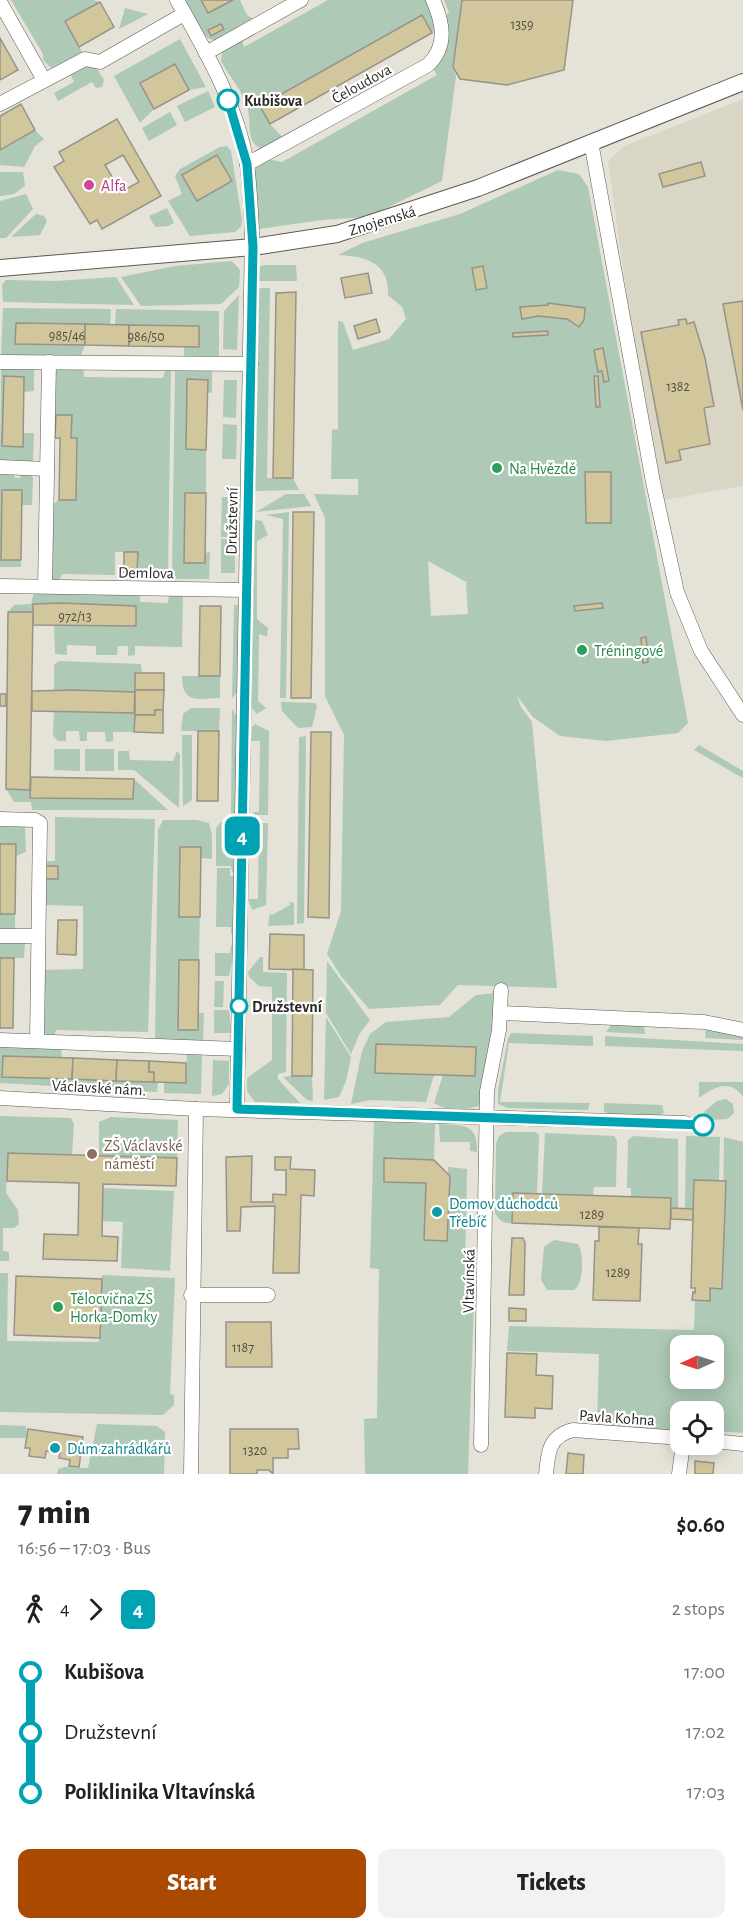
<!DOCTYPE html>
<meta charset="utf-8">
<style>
body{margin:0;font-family:"Alegreya Sans",sans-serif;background:#f2f2f2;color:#202124;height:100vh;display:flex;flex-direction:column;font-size:22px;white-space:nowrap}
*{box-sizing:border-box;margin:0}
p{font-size:20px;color:#757577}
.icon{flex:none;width:33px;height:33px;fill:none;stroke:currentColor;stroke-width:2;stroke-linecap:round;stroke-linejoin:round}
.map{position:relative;height:1474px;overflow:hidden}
.details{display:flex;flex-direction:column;background:#fff;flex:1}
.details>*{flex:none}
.badge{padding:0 12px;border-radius:9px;font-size:21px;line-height:39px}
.needle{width:39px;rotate:267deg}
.controls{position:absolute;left:670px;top:1335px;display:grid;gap:12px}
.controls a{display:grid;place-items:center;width:54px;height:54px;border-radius:12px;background:#fff;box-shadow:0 3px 15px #0003;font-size:30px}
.map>.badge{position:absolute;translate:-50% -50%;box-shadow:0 0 0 3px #fff}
.legs{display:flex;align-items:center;gap:9px;height:66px;padding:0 18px;font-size:20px}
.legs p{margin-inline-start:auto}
.summary{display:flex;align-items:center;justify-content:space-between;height:102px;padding:0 18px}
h1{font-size:33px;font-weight:800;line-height:45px}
.cta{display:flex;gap:12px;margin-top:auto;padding:12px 18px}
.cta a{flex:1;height:69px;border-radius:12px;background:#aa4a00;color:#fff;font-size:24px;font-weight:800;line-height:69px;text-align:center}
.cta a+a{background:#f2f2f2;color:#202124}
ul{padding:0 18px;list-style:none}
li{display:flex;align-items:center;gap:21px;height:60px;font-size:22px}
li i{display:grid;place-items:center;width:9px;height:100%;margin:0 8px;background:currentColor}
li i::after{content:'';width:15px;height:15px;margin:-8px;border:4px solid;border-radius:50%;background:#fff}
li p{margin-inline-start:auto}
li:first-child i{background:linear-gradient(#0000 50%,currentColor 0)}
li:last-child i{background:linear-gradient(currentColor 50%,#0000 0)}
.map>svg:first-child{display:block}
</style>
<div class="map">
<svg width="743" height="1474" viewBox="0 0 743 1474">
<rect width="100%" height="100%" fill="#e5e2d7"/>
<!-- built -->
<polygon fill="#dad6c5" points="743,99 743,486 664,500 630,319 608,161 624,146"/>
<!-- green -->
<g fill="#aec9b6" fill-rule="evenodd">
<polygon points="11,0 93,0 100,2 65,21 82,52 51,68 43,60 43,54"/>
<path d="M183,0H201L208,13L233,0H240L247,15L256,21L216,41C198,37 192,15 183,0Z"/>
<path d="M328,0H426L439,30L432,33L422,16L261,107L270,124L283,138L260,148C246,141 251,123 248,110C243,90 230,78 221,61L223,47L241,37L244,47Z"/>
<polygon points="444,0 462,0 453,67 456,76 442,181 368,217 322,220 259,229 254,172 257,165 268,159 282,162 437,75 431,65 442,20 449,12"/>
<polygon points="125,8 148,14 119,29"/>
<polygon points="180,39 206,87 189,90 174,64 140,83 154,109 140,123 114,76"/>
<polygon points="88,66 97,69 104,80 102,87 96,88 92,82 58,101 54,93 74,82 71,75"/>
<polygon points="208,91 215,107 185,122 177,106"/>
<polygon points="170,112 177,125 149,141 142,128"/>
<polygon points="35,130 44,139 35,146 24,167 0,165 0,150"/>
<path d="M227,146L231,151L242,220L241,227L235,232L190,236L168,201L182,194L175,176L180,169L220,147ZM217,156L232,181L197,201L183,175Z"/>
<path d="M558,170L579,174L588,187L688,723L678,733L606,741L560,736L533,717L517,696L521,707L532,722L557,988L458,985L440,1005L369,1009L341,976L327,954L341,911L344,735L325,696V518L314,494L358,495V479H331L332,430L338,429V321L343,322L353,350L389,339L406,319L402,307L388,295C390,263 365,256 338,255L362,243L460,214ZM428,561L468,583H466L468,614L431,616Z"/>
<polygon points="0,172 23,172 25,186 14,194 0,196"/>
<polygon points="26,194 33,209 6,238 0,238 0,201"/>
<polygon points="167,208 174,223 168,226 155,227 149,216"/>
<polygon points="36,214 44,216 47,221 40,235 11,237"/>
<polygon points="232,261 240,270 239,287 221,304 141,306 121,277 175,266"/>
<polygon points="264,265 296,265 297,281 257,281 258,267"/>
<polygon points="116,277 134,305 3,302 2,285 6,280 56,281"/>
<polygon points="257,288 270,288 267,478 293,478 299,490 254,491"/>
<polygon points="239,295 237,350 223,349 224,311"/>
<polygon points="3,308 111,309 110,325 16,323 15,344 85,345 80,358 1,358"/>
<polygon points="116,309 219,311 219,358 184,358 184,346 198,326 115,325"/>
<polygon points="83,366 84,377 163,378 166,367 171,367 168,575 138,575 138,552 115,552 115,575 63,574 57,582 50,577 50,506 59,500 76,500 77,438 71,438 72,415 56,415 55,432 51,429 56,368"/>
<polygon points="175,367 212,369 212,393 207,392 207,380 187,380 186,449 206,450 206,493 185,493 185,563 205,563 205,553 210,552 209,579 172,579"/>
<polygon points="1,368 34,370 34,391 24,392 24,377 4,377 2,446 23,447 23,433 34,433 33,462 0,461"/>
<polygon points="224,380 237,380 236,418 223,417"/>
<polygon points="223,424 237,425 236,459 222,459"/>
<polygon points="0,475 14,475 15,478 20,478 21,475 31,475 33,478 32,505 22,505 22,490 2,490 1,559 21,560 21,567 0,567"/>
<polygon points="286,494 304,494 311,506 256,512"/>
<polygon points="222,497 235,497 235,537 221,537"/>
<polygon points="289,512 286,698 280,698 283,519 266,515"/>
<polygon points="256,520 262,521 268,535 257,541 257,619 268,628 267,637 259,634 258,701 266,708 257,714 250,706 253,524"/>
<rect x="221" y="539" width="14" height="34"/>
<polygon points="34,592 140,594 140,602 168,603 169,594 183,594 182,647 135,646 135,655 128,656 128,646 118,646 117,655 96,655 96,646 67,645 67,655 55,654 54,625 135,626 136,606 33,604 33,612 8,612 14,605 31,604"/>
<polygon points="234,605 239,605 238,691 232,698"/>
<polygon points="59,661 141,664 142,673 135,673 135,692 54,691 54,665"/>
<path d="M182,676H220V698C197,699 182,704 182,676Z"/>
<polygon points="281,702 315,703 317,706 312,727 298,728 282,711"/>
<polygon points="191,708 220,708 219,731 181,731 183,714"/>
<polygon points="232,709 237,716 236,814 231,814"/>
<polygon points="54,712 134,713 134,732 113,732 113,741 106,742 105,732 87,732 87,741 80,741 79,731 66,731 66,741 58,741 53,736"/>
<polygon points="255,724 269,731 268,815 253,815 253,812 259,812 260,741 251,741 252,727"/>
<polygon points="182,735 192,735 192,800 183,806"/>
<polygon points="306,736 304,923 297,924 299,737"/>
<polygon points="699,745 743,771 743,778 694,750"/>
<polygon points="54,749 80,749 80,771 54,770"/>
<rect x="85" y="749" width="29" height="22"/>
<polygon points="118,751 129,751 130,760 173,761 177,751 180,755 179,808 134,770 118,770"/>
<polygon points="134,779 168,810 32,810 31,802 14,802 6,789 30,790 31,798 133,799"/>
<polygon points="55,817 155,819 148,1032 56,1030 53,1039 41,1030 42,970 83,969 83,906 45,905 45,879 58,879 58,866 46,866 46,861 55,861"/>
<polygon points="163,820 197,820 209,823 212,835 212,859 201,858 201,847 199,960 179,960 178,1029 198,1030 199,1013 204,1013 203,1044 155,1042 158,830"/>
<polygon points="232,821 237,824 237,873 232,872 231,866 216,866 216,828 221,822"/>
<polygon points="253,823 268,823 266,905 252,910 248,899 258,899 259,828 253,828"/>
<polygon points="0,827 25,827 26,852 16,856 16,844 0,844"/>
<polygon points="217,868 230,868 230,876 236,876 234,931 231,934 231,927 216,927"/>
<polygon points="289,902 294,903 294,925 268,926 270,913 272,915 290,905"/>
<rect x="0" y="914" width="15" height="15"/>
<polygon points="0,943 25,943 24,958 0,958"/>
<polygon points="231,945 235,950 229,976 215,976 215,953 230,953"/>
<polygon points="260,957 263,957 263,972 287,973 286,1072 278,1074 278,1079 300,1103 255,1102 247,1091 247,1078 272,1060 272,987 259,986 249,977 248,972"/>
<polygon points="327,961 370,1020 360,1033 351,1054 326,1013"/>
<polygon points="215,981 224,981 223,1007 214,1007"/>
<path d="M495,993L492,1031L479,1106C462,1111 449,1112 434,1103L443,1075L475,1076V1047L376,1044L375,1073L434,1075L426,1102L371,1100L351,1104L362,1051L370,1034L386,1022L449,1017L476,995Z"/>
<polygon points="214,1010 229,1010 232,1033 214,1033"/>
<polygon points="326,1017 351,1057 346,1081 339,1097 324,1100"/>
<polygon points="612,1024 644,1025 645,1034 606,1032"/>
<polygon points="706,1029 743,1036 743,1040 705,1038"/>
<polygon points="511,1033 593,1036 593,1046 509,1043 500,1102 590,1103 588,1110 507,1108 498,1104 498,1090 508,1038"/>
<polygon points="605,1036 743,1044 743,1051 605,1046"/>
<polygon points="0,1047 61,1048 62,1058 3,1077 158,1082 157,1092 0,1083"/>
<polygon points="187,1051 202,1051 201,1094 164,1093 164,1083 186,1083"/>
<polygon points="213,1060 229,1061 229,1084 222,1094 212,1096"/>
<polygon points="292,1076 312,1076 313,1101 307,1100 283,1077"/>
<path d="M699,1082H743V1097C731,1078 713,1087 699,1098Z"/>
<polygon points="726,1099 733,1104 734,1113 727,1119 707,1120 704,1116 704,1112 717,1101"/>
<polygon points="604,1103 662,1105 664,1112 660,1116 611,1115 604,1111"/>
<polygon points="0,1116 71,1118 74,1124 72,1155 8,1153 6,1193 18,1210 19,1224 14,1228 3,1228 3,1251 9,1252 9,1261 0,1261"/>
<polygon points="111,1117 178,1120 177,1158 99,1156 99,1122"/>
<polygon points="374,1121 435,1124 434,1160 385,1158 384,1182 426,1183 424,1240 447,1240 448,1167 467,1169 465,1272 475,1272 468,1474 365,1474 364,1419 377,1418 379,1269 370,1268"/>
<path d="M439,1124C463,1125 478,1123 477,1152L470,1151V1142H440Z"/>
<path d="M506,1132H535L539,1135L537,1194L513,1193L512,1223C504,1224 499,1220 495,1213L496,1144L499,1136Z"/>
<polygon points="545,1133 614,1136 617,1140 616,1187 594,1187 593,1196 542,1194"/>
<polygon points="633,1136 678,1139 678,1208 671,1208 671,1198 631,1197 631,1188 627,1188 628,1140"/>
<polygon points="686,1136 720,1137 719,1180 694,1180 693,1209 685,1208"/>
<path d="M724,1137L743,1142V1433L714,1431V1412H681V1433L597,1426L599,1354L507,1351L509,1326L694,1330L695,1300L709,1301L710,1288L722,1289ZM681,1346H714V1378H681Z"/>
<polygon points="103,1188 174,1191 170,1271 121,1268 123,1222 102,1221"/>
<path d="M554,1240L578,1244C584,1253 584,1283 574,1290H547L541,1280L544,1247Z"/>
<polygon points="0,1273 8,1273 7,1341 99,1342 102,1275 175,1278 170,1394 174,1395 174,1405 163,1415 0,1412"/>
<polygon points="97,1424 157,1426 165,1432 164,1474 57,1474 58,1469 65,1467 88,1468"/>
<polygon points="0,1425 26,1426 27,1438 0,1438"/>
</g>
<!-- building -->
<g fill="#d2c79c" stroke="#969389" stroke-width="1.5" fill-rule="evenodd">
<polygon points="201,0 233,0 208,13"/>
<polygon points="462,0 573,0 564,70 507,85 460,79 453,67"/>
<polygon points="100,2 114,27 79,47 65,21"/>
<polygon points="422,15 432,33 270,124 260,106"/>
<polygon points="221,24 224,29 211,36 208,30"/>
<polygon points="0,38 18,70 0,80"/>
<polygon points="175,64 189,90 154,109 140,83"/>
<polygon points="21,104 35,130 0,150 0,116"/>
<path d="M117,119L161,196L102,229L97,220L90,224L54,167L64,161L59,152ZM123,155L139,182L121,192L105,165Z"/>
<polygon points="217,155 232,181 197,201 182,175"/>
<polygon points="701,162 705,176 663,187 659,174"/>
<polygon points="483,266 487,288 476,290 472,268"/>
<polygon points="368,273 372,293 345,298 341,278"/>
<polygon points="296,292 293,478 273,478 276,293"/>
<polygon points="743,301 743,410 723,304"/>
<polygon points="548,303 585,308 584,320 579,327 567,319 538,316 522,319 520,307 548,305"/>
<polygon points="376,319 380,332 358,339 354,326"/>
<polygon points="686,319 687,324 694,322 705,358 714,406 704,408 710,444 679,450 681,460 666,463 641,332 679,325 678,320"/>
<polygon points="16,323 85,324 85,345 15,344"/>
<polygon points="85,324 129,325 129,346 85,345"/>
<polygon points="129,325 199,326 199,347 129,346"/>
<polygon points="548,331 548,335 513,337 513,333"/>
<polygon points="603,348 609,381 604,382 602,371 598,372 594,350"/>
<polygon points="4,376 24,377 23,447 2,446"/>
<polygon points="594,376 598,376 600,407 596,407"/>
<polygon points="187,379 208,380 206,450 186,449"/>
<polygon points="56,415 72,415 71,438 77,438 76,500 59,500 60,438 55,438"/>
<polygon points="585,472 611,472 611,523 586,523"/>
<polygon points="2,490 22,490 21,560 1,560"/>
<polygon points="185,493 206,493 205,563 184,563"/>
<polygon points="293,512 314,512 311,698 291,698"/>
<polygon points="124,552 138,552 137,572 124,572"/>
<polygon points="61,603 136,606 136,626 33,625 33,604"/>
<polygon points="602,603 603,608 575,611 574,606"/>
<polygon points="200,606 221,606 220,676 199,676"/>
<polygon points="8,612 33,612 30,790 6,789"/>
<polygon points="646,637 648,662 643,663 641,638"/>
<rect x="135" y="673" width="29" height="17"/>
<polygon points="73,690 135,692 134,713 32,711 32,691"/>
<polygon points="135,690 164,690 163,710 155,710 155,715 135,715"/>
<rect x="0" y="694" width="6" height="12"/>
<polygon points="155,710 163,710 163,733 134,732 135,715 155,715"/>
<polygon points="198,731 219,731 218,801 197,801"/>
<polygon points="311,732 331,732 329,918 308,917"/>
<polygon points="31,777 134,779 133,799 30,798"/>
<polygon points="0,844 16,844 15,914 0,914"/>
<polygon points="180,847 201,847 200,917 179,917"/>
<polygon points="46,866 58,866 58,879 45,879"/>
<polygon points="58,920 77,920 76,955 57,954"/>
<polygon points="270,934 304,935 304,970 269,969"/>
<polygon points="0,958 14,958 13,1028 0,1028"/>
<polygon points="179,960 199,960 198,1030 178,1030"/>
<polygon points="293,969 313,970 312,1076 292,1076"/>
<polygon points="376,1044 476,1047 475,1076 375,1073"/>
<polygon points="3,1056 73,1058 72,1079 2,1077"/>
<polygon points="73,1058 117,1060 116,1081 72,1079"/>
<polygon points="117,1060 149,1061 149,1072 154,1072 154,1082 116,1081"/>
<polygon points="149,1061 186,1063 186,1083 154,1082 154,1072 149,1072"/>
<polygon points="8,1153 177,1158 176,1186 103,1184 102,1236 118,1237 117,1261 43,1259 44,1234 78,1235 79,1183 7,1181"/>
<polygon points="252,1156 251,1202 273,1202 273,1194 286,1195 286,1170 275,1170 275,1157 291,1157 290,1169 315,1170 314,1196 301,1195 299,1273 273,1273 275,1206 241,1207 240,1231 227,1231 226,1157"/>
<polygon points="384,1158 434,1160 450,1176 447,1241 424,1240 426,1183 384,1182"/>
<polygon points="694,1180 726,1181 722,1289 710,1288 710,1301 692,1300 693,1292 695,1293 695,1288 691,1288"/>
<polygon points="513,1193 671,1198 670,1229 512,1223"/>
<polygon points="671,1208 693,1209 693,1220 671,1219"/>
<polygon points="599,1227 639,1228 638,1244 642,1244 640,1301 593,1300 595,1241 599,1241"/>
<polygon points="512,1238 523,1238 525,1243 524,1295 509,1295"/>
<polygon points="16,1276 102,1279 100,1338 14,1335"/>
<polygon points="509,1308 526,1309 526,1321 509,1321"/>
<polygon points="226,1322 271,1322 272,1367 226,1367"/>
<polygon points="507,1353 537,1354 536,1375 553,1376 552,1409 535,1408 535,1418 505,1417"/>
<polygon points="28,1429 83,1437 79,1467 69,1466 70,1460 59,1458 60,1453 46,1451 45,1458 29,1456 30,1448 25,1448"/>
<polygon points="230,1429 298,1429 299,1449 288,1449 288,1458 273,1458 273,1474 269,1470 257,1470 257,1474 230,1474"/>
<polygon points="568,1453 584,1455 583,1474 566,1474"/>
<polygon points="695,1461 714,1463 713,1474 695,1474"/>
</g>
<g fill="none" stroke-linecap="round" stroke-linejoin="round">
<defs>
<g id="minor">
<path d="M177,0C206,52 237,104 247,164C250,187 251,210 252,233L237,1109"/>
<polyline points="0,2 44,80"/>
<polyline points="206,53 301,0"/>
<polyline points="0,104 85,59 100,62 184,14"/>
<polyline points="591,142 653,482 677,592 701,651 743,715"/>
<path d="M247,164L428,65C448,45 443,23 433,0"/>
<polyline points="0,362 251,364"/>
<polyline points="0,467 47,469"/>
<polyline points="0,586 246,590"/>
<polyline points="45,586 49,362"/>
<polyline points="0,819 35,820 40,823 37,1041"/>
<polyline points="0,936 38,936"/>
<polyline points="500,1013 704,1022 743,1030"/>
<polyline points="0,1040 238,1049"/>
<polyline points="0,1098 196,1109 685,1123"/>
<polyline points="191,1295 268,1295"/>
<polyline points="714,1441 743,1444"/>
<polyline points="481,1445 487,1091 499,1030 501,990"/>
<polyline points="191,1474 196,1109"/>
<path d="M546,1474C548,1452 549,1436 573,1430L681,1438"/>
<polyline points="679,1474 683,1444"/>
</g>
<polyline id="tertiary" points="0,268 253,247 337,234 478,188 743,82"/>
</defs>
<!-- minor casing -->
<use href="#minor" stroke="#5d5a51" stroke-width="15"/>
<!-- tertiary casing -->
<use href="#tertiary" stroke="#5d5a51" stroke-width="18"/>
<!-- minor -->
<use href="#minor" stroke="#fff" stroke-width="14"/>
<!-- tertiary -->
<use href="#tertiary" stroke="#fff" stroke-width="16"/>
</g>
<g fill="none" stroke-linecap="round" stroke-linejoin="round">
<defs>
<polyline id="line-1" points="228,100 247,164 253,247 237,1109 703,1125"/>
</defs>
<!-- line-1 casing -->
<use href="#line-1" stroke="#fff" stroke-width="14"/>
<!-- line-1 -->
<use href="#line-1" stroke="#00a3b4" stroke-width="9"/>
</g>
<!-- markers -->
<g fill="#fff" stroke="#00a3b4" stroke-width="3">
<circle cx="228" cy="100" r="10"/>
<circle cx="239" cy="1006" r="8"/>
<circle cx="703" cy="1125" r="10"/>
</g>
<circle fill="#d1479c" stroke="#fff" stroke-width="2" cx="89" cy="185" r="6"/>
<g fill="#2e9e5b" stroke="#fff" stroke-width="2">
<circle cx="497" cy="468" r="6"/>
<circle cx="582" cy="650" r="6"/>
<circle cx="58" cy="1307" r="6"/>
</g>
<circle fill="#8d6e63" stroke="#fff" stroke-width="2" cx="92" cy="1154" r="6"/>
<g fill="#0f9aa8" stroke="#fff" stroke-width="2">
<circle cx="437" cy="1212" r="6"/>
<circle cx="55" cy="1448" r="6"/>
</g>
<g text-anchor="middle" stroke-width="4.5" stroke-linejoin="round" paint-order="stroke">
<!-- number labels -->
<g font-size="14" fill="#535042">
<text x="522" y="29">1359</text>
<text x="67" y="340">985/46</text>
<text x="146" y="341">986/50</text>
<text x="678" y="391">1382</text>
<text x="75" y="621">972/13</text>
<text x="592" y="1219">1289</text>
<text x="618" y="1277">1289</text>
<text x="243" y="1352">1187</text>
<text x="255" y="1455">1320</text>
</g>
<!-- street labels -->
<g font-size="16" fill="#292824" stroke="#fff">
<text transform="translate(361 83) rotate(-29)" y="6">Čeloudova</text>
<text transform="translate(382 220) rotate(-17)" y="6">Znojemská</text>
<text transform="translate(231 521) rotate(-89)" y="6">Družstevní</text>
<text transform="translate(146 572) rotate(1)" y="6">Demlova</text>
<text transform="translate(99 1087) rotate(3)" y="6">Václavské nám.</text>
<text transform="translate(468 1281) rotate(-89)" y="6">Vltavínská</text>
<text transform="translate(617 1417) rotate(4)" y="6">Pavla Kohna</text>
</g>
<!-- stop labels -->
<g font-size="16" font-weight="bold" fill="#292824" stroke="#fff" text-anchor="start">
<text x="244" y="106">Kubišova</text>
<text x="252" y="1012">Družstevní</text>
</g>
<!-- hotel labels -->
<g font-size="16" fill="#b23c85" stroke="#fff" text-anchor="start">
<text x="101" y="191">Alfa</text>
</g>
<!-- leisure labels -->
<g font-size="16" fill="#27864d" stroke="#fff" text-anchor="start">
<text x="509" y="474">Na Hvězdě</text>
<text x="594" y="656">Tréningové</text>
<text x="70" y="1304">Tělocvična ZŠ<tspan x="70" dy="18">Horka-Domky</tspan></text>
</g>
<!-- education labels -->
<g font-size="16" fill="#785e54" stroke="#fff" text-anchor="start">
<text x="104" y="1151">ZŠ Václavské<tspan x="104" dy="18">náměstí</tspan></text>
</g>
<!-- culture labels -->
<g font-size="16" fill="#0d838f" stroke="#fff" text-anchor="start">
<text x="449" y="1209">Domov důchodců<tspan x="449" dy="18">Třebíč</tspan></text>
<text x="67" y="1454">Dům zahrádkářů</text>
</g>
</g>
</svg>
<div class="controls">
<a><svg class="needle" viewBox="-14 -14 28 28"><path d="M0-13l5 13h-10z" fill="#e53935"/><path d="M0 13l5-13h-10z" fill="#757577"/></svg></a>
<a><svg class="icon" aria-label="locate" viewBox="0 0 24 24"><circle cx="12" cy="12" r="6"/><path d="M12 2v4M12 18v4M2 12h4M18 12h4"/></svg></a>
</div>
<b class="badge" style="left:242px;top:836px;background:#00a3b4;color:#fff">4</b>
</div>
<section class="details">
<div class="summary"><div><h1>7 min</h1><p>16:56 – 17:03 · Bus</p></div><b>$0.60</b></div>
<div class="legs"><svg class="icon" aria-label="walk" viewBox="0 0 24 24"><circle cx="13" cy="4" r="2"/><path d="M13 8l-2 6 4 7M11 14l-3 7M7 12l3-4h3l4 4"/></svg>4<svg class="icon" aria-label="forward" viewBox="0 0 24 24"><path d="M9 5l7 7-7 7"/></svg><b class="badge" style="background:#00a3b4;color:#fff">4</b><p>2 stops</p></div>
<ul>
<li><i style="color:#00a3b4"></i><b>Kubišova</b><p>17:00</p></li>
<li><i style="color:#00a3b4"></i><span>Družstevní</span><p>17:02</p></li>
<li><i style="color:#00a3b4"></i><b>Poliklinika Vltavínská</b><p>17:03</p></li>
</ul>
<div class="cta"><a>Start</a><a>Tickets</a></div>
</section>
